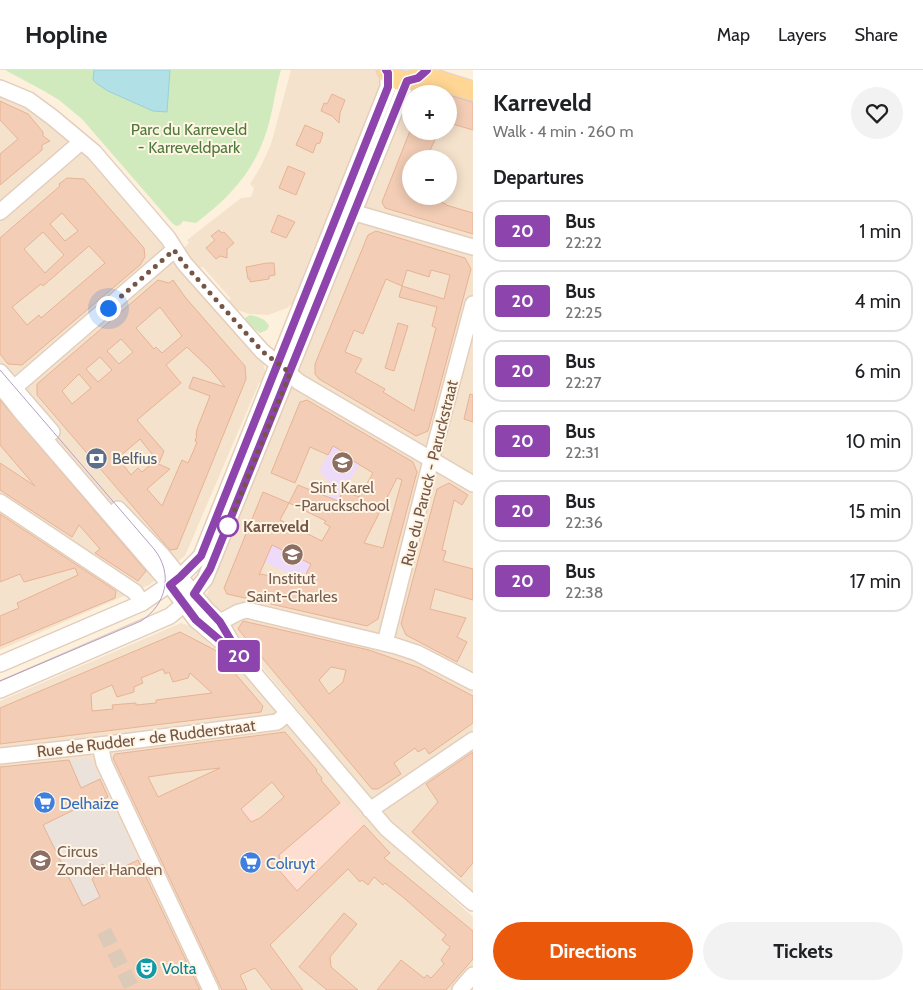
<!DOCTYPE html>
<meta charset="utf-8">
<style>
body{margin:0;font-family:Cabin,sans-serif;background:#f2f2f2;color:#202124;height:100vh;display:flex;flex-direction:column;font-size:19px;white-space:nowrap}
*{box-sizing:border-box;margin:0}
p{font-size:16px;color:#757577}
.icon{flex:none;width:28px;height:28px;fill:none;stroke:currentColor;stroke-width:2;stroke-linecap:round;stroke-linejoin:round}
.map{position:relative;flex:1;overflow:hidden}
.details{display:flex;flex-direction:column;background:#fff;width:450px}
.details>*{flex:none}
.badge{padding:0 10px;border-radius:4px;font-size:18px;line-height:32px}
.controls{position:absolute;left:402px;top:15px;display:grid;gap:10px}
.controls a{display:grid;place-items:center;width:55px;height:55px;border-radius:50%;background:#fff;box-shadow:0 2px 12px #0003;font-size:25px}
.you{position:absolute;width:25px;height:25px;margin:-12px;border:4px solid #fff;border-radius:50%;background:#1a73e8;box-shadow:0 0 0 8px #1a73e833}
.map>.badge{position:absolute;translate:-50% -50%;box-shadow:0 0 0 2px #fff}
h2{padding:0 20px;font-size:19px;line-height:45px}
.round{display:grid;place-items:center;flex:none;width:52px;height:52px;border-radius:26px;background:#f2f2f2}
.headline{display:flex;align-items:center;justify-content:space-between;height:85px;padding:0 20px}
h1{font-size:24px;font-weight:700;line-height:38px}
.action{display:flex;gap:10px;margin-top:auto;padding:10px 20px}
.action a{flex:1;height:58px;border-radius:30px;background:#ea580c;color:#fff;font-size:20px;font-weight:700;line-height:58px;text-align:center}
.action a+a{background:#f2f2f2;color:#202124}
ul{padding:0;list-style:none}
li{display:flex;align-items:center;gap:15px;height:62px;margin:0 10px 8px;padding:0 10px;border:2px solid #e0e0e0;border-radius:20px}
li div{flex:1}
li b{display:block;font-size:19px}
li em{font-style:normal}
li .badge{min-width:55px;font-weight:700;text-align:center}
header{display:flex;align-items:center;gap:30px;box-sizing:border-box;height:70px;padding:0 25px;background:#fff;border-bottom:1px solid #e0e0e0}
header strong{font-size:24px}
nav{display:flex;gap:28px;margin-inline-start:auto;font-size:18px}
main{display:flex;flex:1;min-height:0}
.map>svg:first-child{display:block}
</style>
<header>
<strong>Hopline</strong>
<nav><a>Map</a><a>Layers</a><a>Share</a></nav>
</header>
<main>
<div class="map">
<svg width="473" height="920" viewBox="0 0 473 920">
<rect width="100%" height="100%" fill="#fdf1de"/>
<!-- residential -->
<g fill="#f5e2cc" fill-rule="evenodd">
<polygon points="291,0 378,0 384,13 377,25 318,169 320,172 319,175 315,175 303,206 305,210 295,231 287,238 268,245 250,244 230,238 222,232 231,229 203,197 193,199 181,181 189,173 187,170 241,128 251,127 254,118 250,114 261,96 271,74"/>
<path d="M422,13L473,26V824L394,755L205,529L278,350L276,347L303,281L307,280L350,175L348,172L369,119H373L405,40L403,37L411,18ZM411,24H449V61H411ZM411,89H449V126H411Z"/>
<polygon points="0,22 23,33 95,92 93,94 154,165 156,163 259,288 264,295 265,302 263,312 259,313 185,486 149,515 0,580"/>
<polygon points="181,553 209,562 384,766 473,847 473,920 0,920 0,631"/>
</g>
<!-- commercial -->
<polygon fill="#feded1" points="240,725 286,779 343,730 364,755 260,858 196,757"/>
<!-- industrial -->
<polygon fill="#ebe2db" points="87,688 91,690 200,920 0,920 0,697"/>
<!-- education -->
<g fill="#eedbf9">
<polygon points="347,353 375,369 338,431 323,426 329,411 320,402 322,395"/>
<polygon points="283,452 323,471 327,522 257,488"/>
</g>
<!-- green -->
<g fill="#d0eabd">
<path d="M5,0H281C275,20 273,41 267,60C254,102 230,127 196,153L183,151L180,155L176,156L172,153L82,49L59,30L44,21Z"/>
<path d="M250,245C256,246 266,249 269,256L267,260L260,263L246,253L245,248Z"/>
</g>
<!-- water -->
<polygon fill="#b2e0e7" stroke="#98d0d9" points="94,0 170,0 167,42 153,41 108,21 96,13 93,10"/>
<!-- building -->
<g fill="#f3cdb5" stroke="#e7b394" fill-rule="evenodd">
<polygon points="332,24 345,30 340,43 339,53 332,46 321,41 324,33 327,34"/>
<polygon points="449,25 473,32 473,60 449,53"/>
<polygon points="0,31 28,44 43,62 43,66 50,71 42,75 42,80 0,115 0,84 18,69 0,50"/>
<polygon points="305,55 323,63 320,73 316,74 313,83 296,75"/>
<polygon points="410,61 439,61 426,89 411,89 411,127 434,134 435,130 446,134 446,135 473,143 473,164 385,138 382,132"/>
<polygon points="288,96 305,103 296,125 279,118"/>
<path d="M67,108L84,109L144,178L145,187L140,195L22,295L8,294L0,284V168L60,116L59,114ZM62,143L78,161L65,171L50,154ZM43,162L64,185L45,203L24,179ZM89,176L105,193L41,248L39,245L27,255L12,237L41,214L43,216Z"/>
<polygon points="278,145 295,152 286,168 271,162"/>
<polygon points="219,160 222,163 224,162 234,173 227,179 227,188 220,186 216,189 206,178 215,170 211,166"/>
<path d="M376,161L465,188L471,199L428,361L416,366L319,309L315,304V294L368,165ZM407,200L429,207L431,200L450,205L444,229L402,216ZM386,209L402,216L399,227L437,237L432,256L436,258L414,341L383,322L385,319L355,302L362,289L345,282L354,260L363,264Z"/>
<polygon points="267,193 274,193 275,205 269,206 269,209 250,212 250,209 248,209 246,197"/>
<path d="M158,210L169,213L173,210L185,227L245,296L246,309L177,479L170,480L37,325V314ZM160,237L182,266L162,283L156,277L154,279L136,258ZM121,269L133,282L119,294L107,281ZM187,277L210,299L225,317L193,307L189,318L210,326L197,359L196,365H197L195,371L197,372L193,382L188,393L182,390L162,436L147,419L170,399L154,392L142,402L138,398L131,405L118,388L140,369L159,393L164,381L137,350L181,313L166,295ZM100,287L112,300L98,312L86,299ZM79,304L91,318L72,334L62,321Z"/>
<polygon points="398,253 408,256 394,301 385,298"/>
<polygon points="470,324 473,325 473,352 464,349"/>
<polygon points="0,330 146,501 138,511 95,483 100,479 79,455 72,467 0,420 0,393 35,416 0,375"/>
<path d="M307,330L413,392L417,402L378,549L367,556L227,524L224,518L263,422L289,433L280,450L322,471L330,457L324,453L326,451L289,433L298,415L338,431L342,422L346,423L347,422L359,427L373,403L347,387L349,385L333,376L328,385L310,377L295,413L271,403L300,332ZM397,408L402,410L383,478L364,473ZM272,475L311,494L303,510L295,507V509H292L290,515L273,510L274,507L261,504L259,505Z"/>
<polygon points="449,413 468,425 462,435 454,430 442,480 446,481 443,491 473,499 473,530 435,519 430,539 466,548 457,567 467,572 457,592 406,565 401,554 437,419"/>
<polygon points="0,444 116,521 115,528 0,576 0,546 19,538 17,533 78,505 75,498 24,512 20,504 0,512"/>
<path d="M243,551L369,580L420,598L473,626V653L429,684L425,678L418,682L415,678L394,693L401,704L378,719H372L238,559ZM331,597L346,600L343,612L329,624L319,610Z"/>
<path d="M180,562L215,580L263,636L261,642L0,674V638ZM163,599L165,604L169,602L173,612L188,608L190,603L212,623L156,630V633L136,635V633L123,634L112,635L113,639L92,641L91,624L112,615L117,627L134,622V617L143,613L141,608Z"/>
<path d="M285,662L317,700L316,701L322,708L321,710L340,733L279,785L281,796L278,799L297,821L364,755L390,783L384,788L473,861V889L446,920H377L401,890L424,908L427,905L431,908L444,894L441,890L450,877L442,870L446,865L404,828L385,813L383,815L374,807L368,815L362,810L360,812L348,799L270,875L303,920H272L255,898L240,905L247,920H222L113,688L115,684ZM220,698L158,727L148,707L175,703ZM272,712L284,727L260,748L251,752L241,739Z"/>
<polygon points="473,682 473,793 461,807 412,762 438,732 426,714"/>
<polygon points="69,690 81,718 100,709 108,727 85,738 84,735 43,755 83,836 100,827 92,809 94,808 90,800 103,794 107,803 112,800 113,802 138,790 200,920 0,920 0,697"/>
<polygon points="344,843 357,854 330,887 331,897 358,920 327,920 299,897"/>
</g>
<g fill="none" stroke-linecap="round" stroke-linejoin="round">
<!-- minor-tunnel -->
<polyline stroke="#dbcab8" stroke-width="15" stroke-dasharray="15 8" stroke-linecap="butt" points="104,861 133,920"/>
<defs>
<g id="minor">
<polyline points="0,18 29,30 52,47 94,82 168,168 184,193 262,281 299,312 473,414"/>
<polyline points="345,140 473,177"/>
<polyline points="0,142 81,72"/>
<polyline points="0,302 52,362"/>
<polyline points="0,315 22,343 166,510 196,550 242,589 386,758 473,833"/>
<polyline points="7,324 174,180"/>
<polyline points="0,432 135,522 142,533"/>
<polyline points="118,439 162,485 206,539 220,552 232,573"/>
<polyline points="220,552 239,542 247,540 396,576 417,583 473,612"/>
<polyline points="385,573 428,402 473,234"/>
<polyline points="0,594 142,533 180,507 201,486 388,17 388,3"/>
<polyline points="0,620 170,546 184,534 205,509 407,11"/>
<polyline points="100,675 104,693 211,920"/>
<polyline points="0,686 100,675 277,652 288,643"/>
<polyline points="370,740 473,670"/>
<polyline points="460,920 473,905"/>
</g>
<g id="major">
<path d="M386,0C396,15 416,14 427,0"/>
<polyline points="423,5 473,21"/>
</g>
</defs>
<!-- minor casing -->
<use href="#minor" stroke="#e3cebd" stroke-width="18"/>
<!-- major casing -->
<use href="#major" stroke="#ded6d3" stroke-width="21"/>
<!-- minor -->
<use href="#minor" stroke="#fff" stroke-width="15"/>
<!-- major -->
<use href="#major" stroke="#ffd693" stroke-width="19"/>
<!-- tram -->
<path stroke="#b39ec5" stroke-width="1" d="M0,300L154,479C174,504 166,535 141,551L0,611"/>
</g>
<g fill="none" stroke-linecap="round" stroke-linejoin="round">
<defs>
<polyline id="line" points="386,0 388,3 388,17 201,486 180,507 170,515 196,550 242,589 220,552 194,524 210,499 407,11 418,8 427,0"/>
</defs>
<!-- line casing -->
<use href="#line" stroke="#fff" stroke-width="11"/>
<!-- line -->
<use href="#line" stroke="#8e44ad" stroke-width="8"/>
<!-- walk -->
<polyline stroke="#745546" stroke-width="5" stroke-dasharray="0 9" points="108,238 174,180 184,194 262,281 290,303 228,456"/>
</g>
<!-- icons -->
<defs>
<symbol id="bank-disc" viewBox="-11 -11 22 22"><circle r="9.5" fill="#5c6f8a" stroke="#fff5e5"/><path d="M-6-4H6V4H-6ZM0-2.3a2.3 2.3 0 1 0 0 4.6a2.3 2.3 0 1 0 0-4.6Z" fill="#fff"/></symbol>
<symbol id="school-disc" viewBox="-11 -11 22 22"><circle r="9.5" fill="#8d6e63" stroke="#fff5e5"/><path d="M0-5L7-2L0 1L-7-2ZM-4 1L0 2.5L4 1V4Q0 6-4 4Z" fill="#fff"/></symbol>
<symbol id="supermarket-disc" viewBox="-11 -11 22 22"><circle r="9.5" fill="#3f7fe0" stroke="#fff5e5"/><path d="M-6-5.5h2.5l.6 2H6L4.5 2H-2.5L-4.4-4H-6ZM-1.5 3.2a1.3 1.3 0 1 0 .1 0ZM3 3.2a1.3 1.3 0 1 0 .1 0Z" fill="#fff"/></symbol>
<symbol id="theatre-disc" viewBox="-11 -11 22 22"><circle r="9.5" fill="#0f9aa8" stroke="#fff5e5"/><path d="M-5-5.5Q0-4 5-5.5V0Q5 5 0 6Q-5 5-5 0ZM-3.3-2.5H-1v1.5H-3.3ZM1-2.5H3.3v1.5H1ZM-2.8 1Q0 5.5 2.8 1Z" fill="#fff"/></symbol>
</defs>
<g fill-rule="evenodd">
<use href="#bank-disc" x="84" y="376" width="25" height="25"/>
<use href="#school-disc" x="330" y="380" width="25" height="25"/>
<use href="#school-disc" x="280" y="472" width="25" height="25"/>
<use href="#supermarket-disc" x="32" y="720" width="25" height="25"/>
<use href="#school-disc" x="28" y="778" width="25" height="25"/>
<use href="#supermarket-disc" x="238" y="780" width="25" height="25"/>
<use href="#theatre-disc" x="134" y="886" width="25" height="25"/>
</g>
<!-- markers -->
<circle fill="#fff" stroke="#8e44ad" stroke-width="2.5" cx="228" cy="456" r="10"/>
<g text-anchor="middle" stroke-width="4" stroke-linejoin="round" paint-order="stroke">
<!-- park labels -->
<g font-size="16" fill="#507a3d" stroke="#fff5e5">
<text x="189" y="65">Parc du Karreveld<tspan x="189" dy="18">- Karreveldpark</tspan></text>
</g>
<!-- service labels -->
<g font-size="16" fill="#4e5e75" stroke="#fff5e5" text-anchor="start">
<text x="112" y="394">Belfius</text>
</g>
<!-- street labels -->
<g font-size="16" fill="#745546" stroke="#fff5e5">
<text transform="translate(429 403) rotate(-76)" y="6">Rue du Paruck - Paruckstraat</text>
<text transform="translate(146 668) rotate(-7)" y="6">Rue de Rudder - de Rudderstraat</text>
</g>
<!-- education labels -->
<g font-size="16" fill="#785e54" stroke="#fff5e5">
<text x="342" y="423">Sint Karel<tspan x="342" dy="18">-Paruckschool</tspan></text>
<text x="292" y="514">Institut<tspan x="292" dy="18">Saint-Charles</tspan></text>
<text x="57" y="787" text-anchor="start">Circus<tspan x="57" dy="18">Zonder Handen</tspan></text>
</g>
<!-- stop labels -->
<g font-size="16" font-weight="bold" fill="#745546" stroke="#fff5e5" text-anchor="start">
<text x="243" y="462">Karreveld</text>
</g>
<!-- shop labels -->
<g font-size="16" fill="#366cbe" stroke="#fff5e5" text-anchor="start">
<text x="60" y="739">Delhaize</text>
<text x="266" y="799">Colruyt</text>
</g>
<!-- culture labels -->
<g font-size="16" fill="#0d838f" stroke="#fff5e5" text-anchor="start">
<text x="162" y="904">Volta</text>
</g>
</g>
</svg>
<div class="controls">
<a>+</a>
<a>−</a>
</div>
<div class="you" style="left:108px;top:238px"></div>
<b class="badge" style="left:239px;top:586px;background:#8e44ad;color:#fff">20</b>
</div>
<section class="details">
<div class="headline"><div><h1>Karreveld</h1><p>Walk · 4 min · 260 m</p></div><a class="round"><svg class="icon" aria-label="heart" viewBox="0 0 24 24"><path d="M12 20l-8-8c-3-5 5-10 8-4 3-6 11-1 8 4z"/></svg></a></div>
<h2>Departures</h2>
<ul>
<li><span class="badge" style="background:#8e44ad;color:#fff">20</span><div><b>Bus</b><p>22:22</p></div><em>1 min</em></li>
<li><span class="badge" style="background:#8e44ad;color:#fff">20</span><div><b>Bus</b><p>22:25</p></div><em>4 min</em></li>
<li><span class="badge" style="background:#8e44ad;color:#fff">20</span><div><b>Bus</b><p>22:27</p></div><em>6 min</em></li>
<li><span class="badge" style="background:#8e44ad;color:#fff">20</span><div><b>Bus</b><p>22:31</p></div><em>10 min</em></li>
<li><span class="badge" style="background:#8e44ad;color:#fff">20</span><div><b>Bus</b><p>22:36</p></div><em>15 min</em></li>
<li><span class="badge" style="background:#8e44ad;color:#fff">20</span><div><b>Bus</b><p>22:38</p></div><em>17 min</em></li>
</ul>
<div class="action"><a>Directions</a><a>Tickets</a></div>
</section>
</main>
